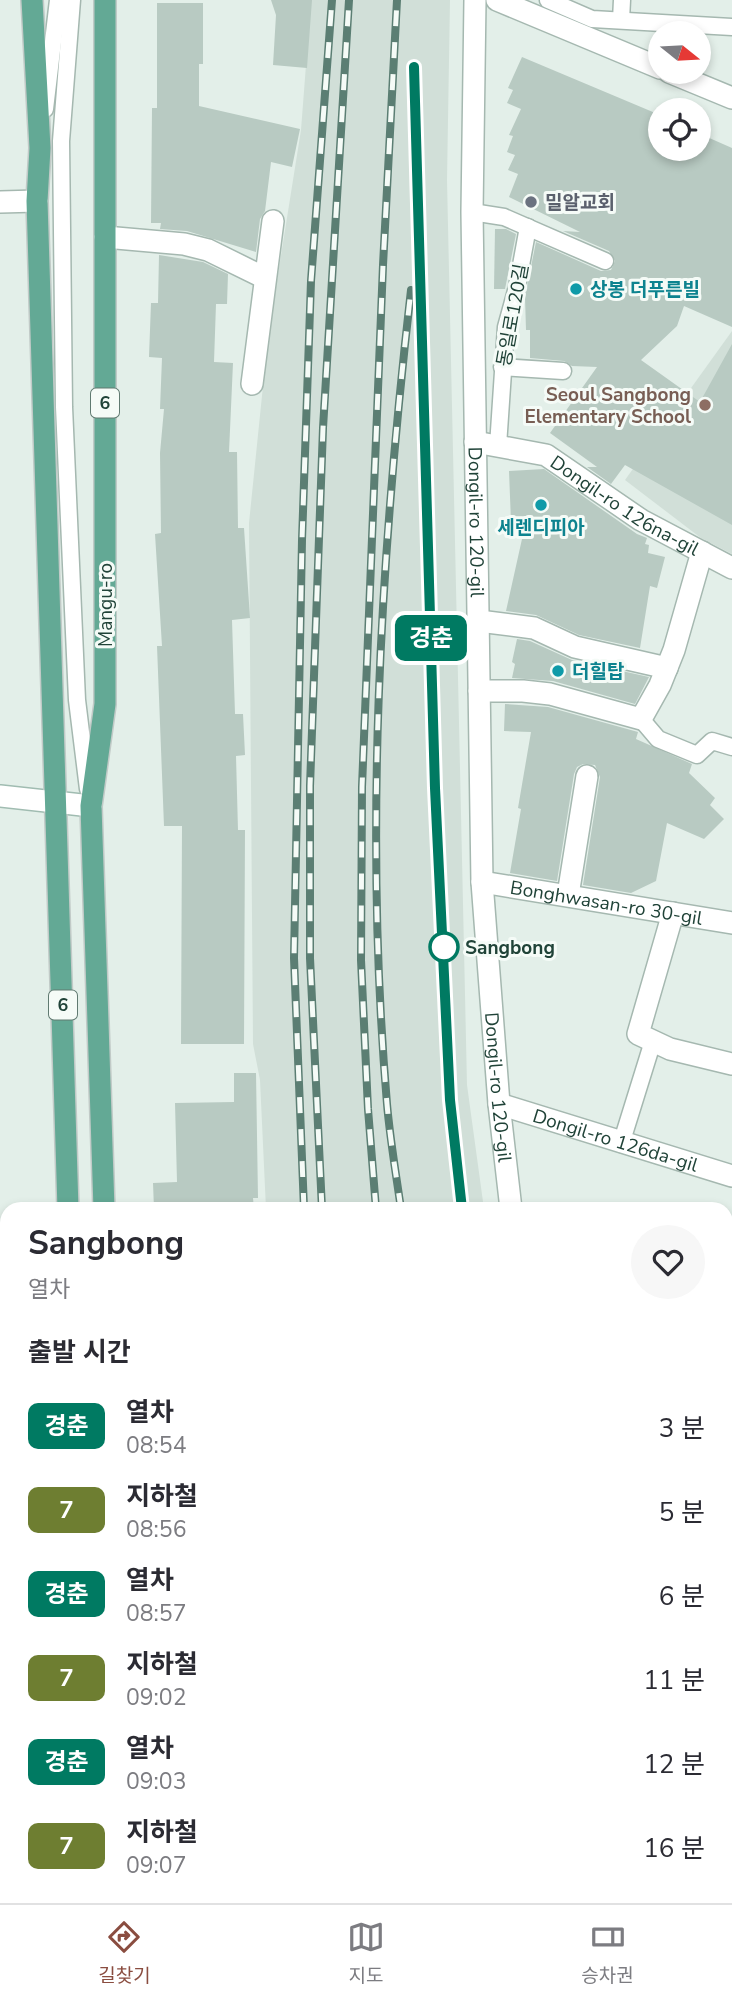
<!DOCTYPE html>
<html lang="ko">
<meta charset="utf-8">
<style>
body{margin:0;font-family:"Nunito Sans","Noto Sans KR",sans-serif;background:#f7f7f7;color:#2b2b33;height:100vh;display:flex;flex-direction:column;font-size:26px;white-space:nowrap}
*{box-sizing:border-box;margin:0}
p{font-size:23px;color:#7c7c81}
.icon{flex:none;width:38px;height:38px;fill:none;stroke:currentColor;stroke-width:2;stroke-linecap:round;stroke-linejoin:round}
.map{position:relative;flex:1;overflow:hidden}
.side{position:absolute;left:0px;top:1202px;width:733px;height:702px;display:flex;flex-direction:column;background:#fff;border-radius:21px 21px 0 0;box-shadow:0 4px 10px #0003}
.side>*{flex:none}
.badge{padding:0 14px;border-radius:10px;font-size:24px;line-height:46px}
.needle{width:46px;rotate:108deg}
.tools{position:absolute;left:648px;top:21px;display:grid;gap:14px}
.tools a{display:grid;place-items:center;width:63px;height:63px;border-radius:50%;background:#fff;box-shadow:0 4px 10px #0003;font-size:35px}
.map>.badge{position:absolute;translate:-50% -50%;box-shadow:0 0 0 4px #fff}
h2{padding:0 28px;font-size:26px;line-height:63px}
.round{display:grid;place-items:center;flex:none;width:74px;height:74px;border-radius:37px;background:#f7f7f7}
.head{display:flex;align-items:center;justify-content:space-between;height:119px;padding:0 28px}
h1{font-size:33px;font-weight:700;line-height:52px}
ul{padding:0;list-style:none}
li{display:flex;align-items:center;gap:21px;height:84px;padding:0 28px}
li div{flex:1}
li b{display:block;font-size:26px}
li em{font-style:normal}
li .badge{min-width:77px;font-weight:700;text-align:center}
.tabs{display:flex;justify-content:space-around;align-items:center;height:98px;border-top:2px solid #e1e1e2;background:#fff;font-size:19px;color:#7c7c81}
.tabs a{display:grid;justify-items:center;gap:4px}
.tabs .on{color:#8a4d40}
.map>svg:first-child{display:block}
</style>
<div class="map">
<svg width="732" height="1903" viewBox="0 0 732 1903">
<rect width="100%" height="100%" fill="#e3efe9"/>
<!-- built -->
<g fill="#d1dfd8">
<polygon points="311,0 450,0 447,180 467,1085 484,1209 266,1209 260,1080 253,1044 249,523 268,337 301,130"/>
<polygon points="732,331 732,554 701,538 625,480"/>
<polygon points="726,1531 732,1533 732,1738 726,1737"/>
<polygon points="352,1897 640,1897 642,1903 352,1903"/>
</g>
<!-- building -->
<g fill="#b8cac2">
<polygon points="271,0 312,0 307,68 273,65 276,15"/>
<polygon points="157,3 203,3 203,64 199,64 199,106 300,129 292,167 271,162 265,211 260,219 256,252 187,231 160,229 161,223 151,223 152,108 157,108"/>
<polygon points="522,57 660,115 660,149 698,149 698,133 732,148 732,327 684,306 677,326 641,360 700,402 732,344 732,525 625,465 611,484 587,467 597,467 550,433 597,367 572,366 564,361 530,358 530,330 526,330 525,297 536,242 601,271 611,270 615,261 609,251 563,231 580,232 509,197 518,174 508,170 515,155 507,152 513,136 509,135 521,109 507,103 513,90 508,88"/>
<polygon points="495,229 506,229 516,234 505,289 494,289"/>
<polygon points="159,255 203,262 228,274 227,304 216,304 214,362 233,363 229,452 237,452 238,528 244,528 250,618 232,620 235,714 243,714 245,755 236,756 238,830 245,830 244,1044 181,1044 182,826 164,826 157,646 162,646 155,534 161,533 160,453 164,409 160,409 162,358 149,357 151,303 158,303"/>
<polygon points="544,469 637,534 647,538 645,544 649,545 648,553 665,557 657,588 650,586 640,648 579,635 536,615 506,611 526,521 511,522 509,471"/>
<polygon points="517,639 530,641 572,660 649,677 635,704 553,681 512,678 515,664 512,662"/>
<polygon points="505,704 548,707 638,732 636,739 692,764 689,773 715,798 710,805 724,819 704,839 667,823 656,881 631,893 583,885 600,777 595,765 583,764 577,767 574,774 557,881 510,873 521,809 518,808 531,732 504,731"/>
<polygon points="234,1073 256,1073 258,1198 253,1198 254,1209 154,1209 153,1183 177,1182 175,1103 234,1102"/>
</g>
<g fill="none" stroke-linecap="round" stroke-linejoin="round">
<!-- secondary-tunnel -->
<polyline stroke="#bccdc6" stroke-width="21" stroke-dasharray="21 10" stroke-linecap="butt" points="502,1897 538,1903"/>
<defs>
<g id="lane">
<polyline points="72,0 61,141 64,407 77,700 88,789"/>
<polyline points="548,0 592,19 732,27"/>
<polyline points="621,20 622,0"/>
<polyline points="45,109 58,0"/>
<polyline points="472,212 504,217 605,261"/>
<polyline points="502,367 563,371"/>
<polyline points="498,446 506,327 517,287 528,227"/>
<polyline points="641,719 658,739 697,755 712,741 732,747"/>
<polyline points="621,1144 653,1041"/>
<polyline points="726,1525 732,1527"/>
<polyline points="726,1750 732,1752"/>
</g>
<g id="street">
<path id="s1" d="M475,0L472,212L482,882L499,1104L511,1209"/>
<polyline points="497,0 660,68"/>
<polyline points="669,72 732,98"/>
<polyline points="0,202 37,201"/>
<polyline points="105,237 184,244 208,250 265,278"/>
<polyline points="252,384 273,221"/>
<path id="s2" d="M475,442L546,455L641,520L732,568"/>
<polyline points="479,621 534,628 575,647 667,668"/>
<polyline points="479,691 523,691 550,694 641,719 660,685 674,650 702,552"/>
<path id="s3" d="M482,882L732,923"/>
<polyline points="568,895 587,776"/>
<polyline points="673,913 638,1034 670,1049 732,1064"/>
<path id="s4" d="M499,1104L732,1176"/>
<polyline points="726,1280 732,1282"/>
<polyline points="726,1395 732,1397"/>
<polyline points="0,1661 7,1661"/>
<polyline points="726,1864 732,1871"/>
</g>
<polyline id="secondary" points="0,796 91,806"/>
<g id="primary">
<polyline points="32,0 40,148 37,201 68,1209"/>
<polyline points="104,1209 91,806 105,704 105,0"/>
<polyline points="128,1897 128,1903"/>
<polyline points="79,1903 80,1897"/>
</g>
</defs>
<!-- lane casing -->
<use href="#lane" stroke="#a5b8b0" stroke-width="19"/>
<!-- street casing -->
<use href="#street" stroke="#a5b8b0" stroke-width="24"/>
<!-- secondary casing -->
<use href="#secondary" stroke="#a0bcb1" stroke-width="24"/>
<!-- primary casing -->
<use href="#primary" stroke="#c1cac7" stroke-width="24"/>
<!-- path -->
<polyline stroke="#80b6a3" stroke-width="4.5" stroke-dasharray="3.5 5" stroke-linecap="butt" points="687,1897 688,1903"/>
<!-- lane -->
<use href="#lane" stroke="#fff" stroke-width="16"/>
<!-- street -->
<use href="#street" stroke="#fff" stroke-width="21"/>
<!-- secondary -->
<use href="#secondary" stroke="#fff" stroke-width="21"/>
<!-- primary -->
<use href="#primary" stroke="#63a995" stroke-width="21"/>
<defs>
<g id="rail">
<polyline points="414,67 435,788 450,1100 462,1209"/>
<polyline points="304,1209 294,958 302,540 311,281 332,0"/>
<polyline points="322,1209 310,958 310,786 323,428 349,0"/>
<polyline points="376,1209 368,1109 361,960 362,787 383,265 397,0"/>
<path d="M401,1209C396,1174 390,1139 387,1104C364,833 380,560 411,290"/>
<polyline points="374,1897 375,1903"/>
<polyline points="393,1897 394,1903"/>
<polyline points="463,1897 464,1903"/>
<polyline points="594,1897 596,1903"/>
<polyline points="615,1897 617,1903"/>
</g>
</defs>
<!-- rail casing -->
<use href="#rail" stroke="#5b7e73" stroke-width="8"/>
<!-- rail -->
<use href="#rail" stroke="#f5fbf7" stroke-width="5" stroke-dasharray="16" stroke-linecap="butt"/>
</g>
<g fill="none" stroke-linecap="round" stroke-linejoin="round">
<defs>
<polyline id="line" points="414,67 435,788 450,1100 462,1209"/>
</defs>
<!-- line casing -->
<use href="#line" stroke="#fff" stroke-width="16"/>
<!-- line -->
<use href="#line" stroke="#007a62" stroke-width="10"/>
</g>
<!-- markers -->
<circle fill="#6b7280" stroke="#f5fbf7" stroke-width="2.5" cx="531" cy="202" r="7"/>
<g fill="#0f9aa8" stroke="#f5fbf7" stroke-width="2.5">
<circle cx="576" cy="289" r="7"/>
<circle cx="541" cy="505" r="7"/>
<circle cx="558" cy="671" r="7"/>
</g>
<circle fill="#8d6e63" stroke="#f5fbf7" stroke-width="2.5" cx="705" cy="405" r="7"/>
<circle fill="#fff" stroke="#007a62" stroke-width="3.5" cx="444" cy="947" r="14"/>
<g text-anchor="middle" stroke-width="6" stroke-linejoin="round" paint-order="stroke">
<!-- shield labels -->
<g fill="#f5fbf7" stroke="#607a71" stroke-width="2">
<rect x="91" y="388.5" width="28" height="29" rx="5"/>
<rect x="49" y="990.5" width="28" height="29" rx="5"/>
</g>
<g font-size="18" font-weight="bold" fill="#204338">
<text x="105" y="409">6</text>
<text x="63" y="1011">6</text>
</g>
<!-- worship labels -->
<g font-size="19" font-weight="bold" fill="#5b616d" stroke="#f5fbf7" text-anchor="start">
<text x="545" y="209">밀알교회</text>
</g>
<!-- culture labels -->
<g font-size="19" font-weight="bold" fill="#0d838f" stroke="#f5fbf7" text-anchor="start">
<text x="590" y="296">상봉 더푸른빌</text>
<text x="541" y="534" text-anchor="middle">세렌디피아</text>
<text x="572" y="678">더힐탑</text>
</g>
<!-- street labels -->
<g font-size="19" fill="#204338" stroke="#f5fbf7">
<text transform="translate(512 315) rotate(-80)" y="7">동일로120길</text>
<text dy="7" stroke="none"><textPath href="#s2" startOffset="166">Dongil-ro 126na-gil</textPath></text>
<text dy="7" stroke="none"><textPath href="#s1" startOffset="522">Dongil-ro 120-gil</textPath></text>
<text transform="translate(105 605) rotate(-90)" y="7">Mangu-ro</text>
<text dy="7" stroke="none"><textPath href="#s3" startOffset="126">Bonghwasan-ro 30-gil</textPath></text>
<text dy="7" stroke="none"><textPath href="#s1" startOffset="1088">Dongil-ro 120-gil</textPath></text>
<text dy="7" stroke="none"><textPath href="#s4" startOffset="122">Dongil-ro 126da-gil</textPath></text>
</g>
<!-- education labels -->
<g font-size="19" font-weight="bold" fill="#785e54" stroke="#f5fbf7" text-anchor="end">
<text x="691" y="401">Seoul Sangbong<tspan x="691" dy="22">Elementary School</tspan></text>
</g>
<!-- stop labels -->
<g font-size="19" font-weight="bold" fill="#204338" stroke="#f5fbf7" text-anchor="start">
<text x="465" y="954">Sangbong</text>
</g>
</g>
</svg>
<div class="tools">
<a><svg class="needle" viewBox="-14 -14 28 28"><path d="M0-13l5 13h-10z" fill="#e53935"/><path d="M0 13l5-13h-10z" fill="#7c7c81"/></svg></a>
<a><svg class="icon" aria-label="locate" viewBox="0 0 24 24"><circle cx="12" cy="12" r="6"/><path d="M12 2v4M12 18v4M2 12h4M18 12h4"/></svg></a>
</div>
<b class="badge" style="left:431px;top:638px;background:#007a62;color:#fff">경춘</b>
<section class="side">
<div class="head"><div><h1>Sangbong</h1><p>열차</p></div><a class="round"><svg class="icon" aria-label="heart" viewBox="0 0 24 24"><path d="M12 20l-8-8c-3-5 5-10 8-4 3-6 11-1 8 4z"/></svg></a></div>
<h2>출발 시간</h2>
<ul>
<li><span class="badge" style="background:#007a62;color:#fff">경춘</span><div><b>열차</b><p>08:54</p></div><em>3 분</em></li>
<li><span class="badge" style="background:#6e7e31;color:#fff">7</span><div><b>지하철</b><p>08:56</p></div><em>5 분</em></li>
<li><span class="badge" style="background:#007a62;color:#fff">경춘</span><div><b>열차</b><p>08:57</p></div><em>6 분</em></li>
<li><span class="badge" style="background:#6e7e31;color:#fff">7</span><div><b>지하철</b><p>09:02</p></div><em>11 분</em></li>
<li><span class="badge" style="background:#007a62;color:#fff">경춘</span><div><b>열차</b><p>09:03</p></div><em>12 분</em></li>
<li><span class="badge" style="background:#6e7e31;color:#fff">7</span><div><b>지하철</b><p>09:07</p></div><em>16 분</em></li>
</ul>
</section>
</div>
<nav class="tabs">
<a class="on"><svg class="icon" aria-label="directions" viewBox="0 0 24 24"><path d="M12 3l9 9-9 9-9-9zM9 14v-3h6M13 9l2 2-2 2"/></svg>길찾기</a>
<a><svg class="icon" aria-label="map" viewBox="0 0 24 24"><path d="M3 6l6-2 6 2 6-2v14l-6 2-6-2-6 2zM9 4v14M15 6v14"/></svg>지도</a>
<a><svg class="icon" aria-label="tickets" viewBox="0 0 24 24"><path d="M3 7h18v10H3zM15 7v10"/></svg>승차권</a>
</nav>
